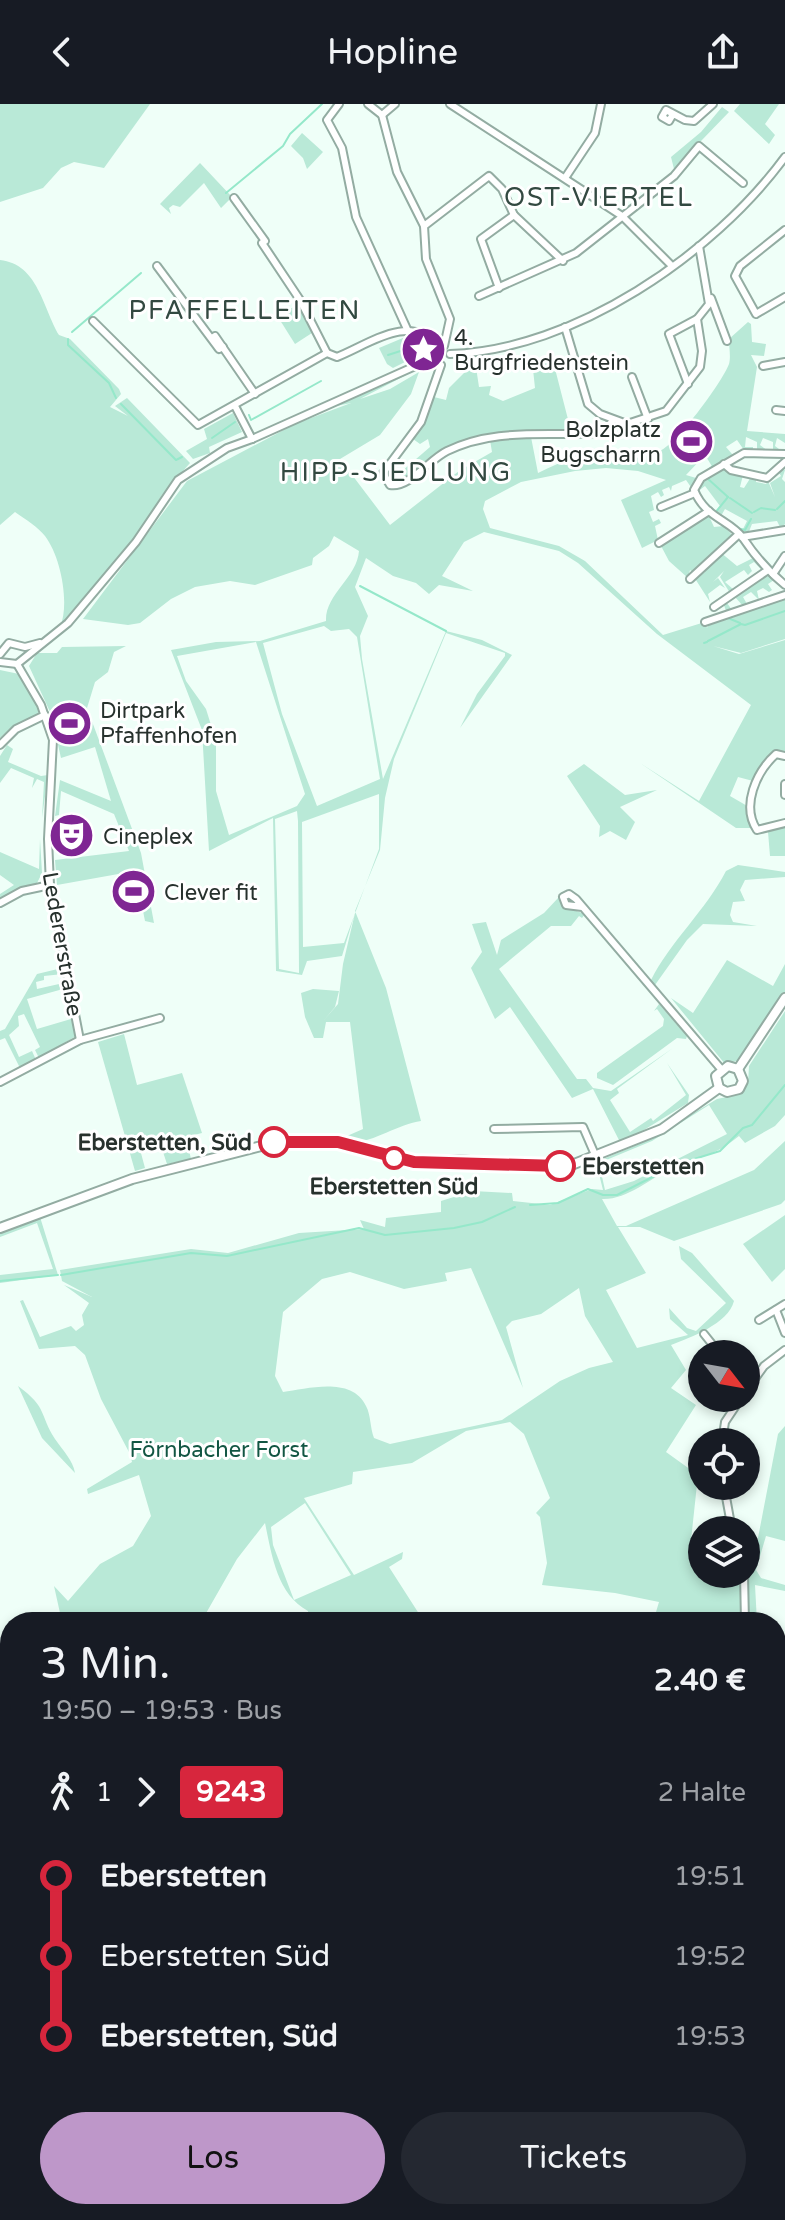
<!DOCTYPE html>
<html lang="de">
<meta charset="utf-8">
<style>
body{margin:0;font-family:"Varela Round",sans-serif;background:#242831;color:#f1f3f6;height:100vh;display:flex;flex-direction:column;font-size:30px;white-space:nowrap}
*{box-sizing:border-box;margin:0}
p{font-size:26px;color:#9ea1a6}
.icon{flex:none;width:44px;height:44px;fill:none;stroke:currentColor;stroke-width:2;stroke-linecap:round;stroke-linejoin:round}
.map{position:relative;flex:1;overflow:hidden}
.details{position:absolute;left:0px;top:1508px;width:786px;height:608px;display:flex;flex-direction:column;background:#171b24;border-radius:32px 32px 0 0;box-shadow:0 4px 12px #0003}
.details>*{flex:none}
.badge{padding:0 16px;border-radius:6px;font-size:28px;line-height:52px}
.needle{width:52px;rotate:121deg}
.fabs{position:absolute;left:688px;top:1236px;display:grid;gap:16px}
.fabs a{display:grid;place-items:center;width:72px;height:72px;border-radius:50%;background:#171b24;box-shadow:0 4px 12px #0003;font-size:40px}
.map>.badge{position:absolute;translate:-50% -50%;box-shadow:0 0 0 4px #fff}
.legs{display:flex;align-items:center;gap:12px;height:88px;padding:0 40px;font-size:26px}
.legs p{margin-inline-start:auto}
.head{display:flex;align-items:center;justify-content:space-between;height:136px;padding:0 40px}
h1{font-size:44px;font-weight:600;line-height:60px}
.action{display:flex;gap:16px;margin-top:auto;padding:16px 40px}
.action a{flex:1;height:92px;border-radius:48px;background:#be97c9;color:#111;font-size:32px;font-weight:600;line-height:92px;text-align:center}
.action a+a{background:#242831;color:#f1f3f6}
ul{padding:0 40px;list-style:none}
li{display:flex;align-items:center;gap:28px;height:80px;font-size:30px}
li i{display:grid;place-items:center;width:12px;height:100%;margin:0 10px;background:currentColor}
li i::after{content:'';width:20px;height:20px;margin:-10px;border:6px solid;border-radius:50%;background:#171b24}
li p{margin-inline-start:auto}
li:first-child i{background:linear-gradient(#0000 50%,currentColor 0)}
li:last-child i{background:linear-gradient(currentColor 50%,#0000 0)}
header{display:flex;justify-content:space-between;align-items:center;height:104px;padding:0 40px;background:#171b24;font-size:36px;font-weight:600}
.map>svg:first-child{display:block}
</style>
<header><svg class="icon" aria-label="back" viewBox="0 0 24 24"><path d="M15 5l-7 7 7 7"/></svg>Hopline<svg class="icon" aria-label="share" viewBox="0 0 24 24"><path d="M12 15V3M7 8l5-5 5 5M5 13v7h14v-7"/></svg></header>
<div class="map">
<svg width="785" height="2116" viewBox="0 0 785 2116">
<rect width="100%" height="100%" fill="#effff8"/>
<!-- green -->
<g fill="#b9e9d7" fill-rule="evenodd">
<polygon points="0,0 150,0 104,64 74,58 61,64 43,84 0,98"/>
<polygon points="740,0 779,0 765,20 775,31 769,40 734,7"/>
<polygon points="722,3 729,8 674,65 671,53 701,28"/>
<polygon points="302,29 323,48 307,65 303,54 291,42"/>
<polygon points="200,59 232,93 221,104 204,79 180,103 173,101 169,104 171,110 160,100"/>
<path d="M0,156C38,160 43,204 59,231L70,235L119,285L121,290L110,303L128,312L115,302L127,294L190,359L162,391L134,436L60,523C70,500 61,453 45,432C38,423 25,415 15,408L0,421Z"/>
<polygon points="298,200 315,227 295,240 278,213"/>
<path d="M748,218L751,220L752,238L766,240L764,252L751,251L757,263L747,327L785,330V339L777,334L775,342L783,348H773V338L763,334L760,341L768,347H757V338L746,333L745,343H753V347L744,346L737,336L726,343L732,350L739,349L713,364L705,351L686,371L696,374L693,386L686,376L672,382L671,387L669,383L662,386L664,391L661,393L658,388L651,392L654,406L649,408L653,418L659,415L661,419L655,422L658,436L642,444L621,396L666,376L638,367L606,364L575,367L521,378L485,397L483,405L490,424L559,442L585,457L663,531L705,518L707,524L709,519L785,493V535L741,549L713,542L739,550L785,536V648L770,651L753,677L738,673L730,692L749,703L753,724H736L640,659L699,697L751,601L657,530L578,459L559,447L484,428L464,438L442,472L473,487L439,481L429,490L416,479L393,472L366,454L355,483L368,512L360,532L362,555L383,675L446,527L482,536L512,551L460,624L477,590L505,552V549L446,529L394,655L385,694L380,746L355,807L386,884L421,1017C398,1020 368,1041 351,1038L347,1032L363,1025L350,918H326L323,934H314L305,913L301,889L313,885L339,887L335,903L324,916L338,900L343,860L355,809L342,852L307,857L302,871L276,867L273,714L209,747L202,626L171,546L216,538L260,537L326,517C325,490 357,474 359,447L334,432L329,442L313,454L312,461L255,481L230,477L195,483L171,495L140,519L128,521L83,515L187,377L295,320L351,299L317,306L410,269L360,295L390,285L419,268L411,290L380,331L340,355L390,421L459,367L492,348L490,336L531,333L538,369C563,357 588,346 617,346L622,357C633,354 647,353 658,348C676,341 721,280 729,260C731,253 729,243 729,235ZM324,522L331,527L349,525L357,533L380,675L317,702L282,610L263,539ZM256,538L305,690L297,702L229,731L216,687V637L206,605L186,577L177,552ZM379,690V745L344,839L303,843L302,718ZM297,707L298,717L299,869L279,865L275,715Z"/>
<polygon points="410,231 424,238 423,249 393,264 387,260 379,244"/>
<path d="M474,250L479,283L491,282L489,291L503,297L535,284L532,256L552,253L571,327C500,327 461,328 405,375L401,368L430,343L428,335L420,340L413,335L434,293L446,296L449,284L466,267L463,252Z"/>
<polygon points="233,309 242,328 209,343 210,349 193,355 186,347 207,335 204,325"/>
<polygon points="722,363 743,371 740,383 744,384 751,373 756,374 756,378 766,380 768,377 775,393 770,379 781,372 778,367 782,364 785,366 782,375 785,378 785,420 781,425 777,417 752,420 748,430 742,427 747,417 725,405 721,412 714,409 720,402 705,382 697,388 697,384 705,374 703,368 708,372"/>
<polygon points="708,410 714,423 724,422 733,432 694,469 690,466 688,474 669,457 660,440"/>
<polygon points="720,448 737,462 755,453 765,464 762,466 754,458 749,461 752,467 748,471 744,466 725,478 734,486 730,489 720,473 724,467 713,478 718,474 725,484 720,481 708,490 710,498 694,473 705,468 703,464 716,457 714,454"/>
<polygon points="768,469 785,483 785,485 774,476 768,480 772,486 769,488 763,484 757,487 759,496 751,488 743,493 747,500 743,502 735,493 727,499 732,506 738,506 727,509 723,499"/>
<polygon points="126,542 114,548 108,568 95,578 87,604 141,749 154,819 145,817 135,767 57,781 55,756 129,747 114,710 61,687 59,711 55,712 60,676 111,697 95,643 61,654 51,610 29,562 37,549 57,549 62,543"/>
<polygon points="0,566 19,570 39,606 38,611 14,621 0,634"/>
<polygon points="7,641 13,645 8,658 41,672 48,671 42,714 44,678 37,675 32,684 34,674 11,664 0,679 0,652"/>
<polygon points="584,660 625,691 657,686 620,703 635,718 626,736 610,727 599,733 600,722 567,672"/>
<polygon points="785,721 785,752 770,752 768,728"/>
<polygon points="40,735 42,769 37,779 20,784 0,795 0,790 14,781 0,771 0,748 39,765"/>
<path d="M738,761L785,768V773L745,776L740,786L745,797L733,798L730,811L733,818L757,822L703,820L687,836L655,881L651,876C670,838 706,806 726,767Z"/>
<polygon points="559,793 562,802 585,810 582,814 579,812 571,822 551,822 499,865 577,975 586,975 593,984 611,987 673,944 617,985 619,989 610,996 630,1028 651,1014 653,1017 686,991 667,959 689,991 688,999 621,1040 593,985 572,994 510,903 495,915 471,864 482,848 472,820 486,818 497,851 501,836 544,809"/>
<polygon points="727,856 773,882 785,860 785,888 740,956 725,960 671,894 693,909"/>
<polygon points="62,864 63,870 44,872 44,876 36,878 37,885 59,880 63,885 27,895 37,925 71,915 76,932 39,954 35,946 40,943 24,910 18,912 19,922 9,931 19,953 32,947 36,956 20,964 5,934 0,936 0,927 5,925 37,870"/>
<polygon points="659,900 687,932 686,935 677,934 613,981 597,974 597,969 663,922 664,915 657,905 654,907"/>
<path d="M785,907V1011L775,1022L745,1039L739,1032C710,1055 701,1051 671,1065C649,1075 627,1096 602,1095L617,1122H626L754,1066L785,1037V1096L781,1100L674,1137L640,1123H618L646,1169L606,1186L637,1244L688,1231L670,1215L669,1204L687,1224L696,1227L726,1199L681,1155L679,1142L692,1149L734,1197C728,1220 691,1233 671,1241L686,1266L671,1284L696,1301L666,1348L698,1371L689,1455L702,1453V1470H746V1446L757,1439L778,1330L785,1322V1437L766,1432L756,1466L761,1474L785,1481V1487L755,1481L757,1518H653L659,1498L615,1489L542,1481L547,1459L540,1413L536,1409L550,1394L524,1330L510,1318L466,1327L412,1359L353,1368L352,1380L304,1394L354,1471L403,1448L402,1455L389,1463L423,1516L433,1518H309L308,1507C277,1490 272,1452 265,1419L237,1455L201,1518H62L54,1482L68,1497L100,1460L133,1442L151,1412L139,1371L88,1390L87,1385L132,1358L130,1350L101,1295L85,1251L75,1242L39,1245L20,1197L23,1196L40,1233L71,1222L76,1227L84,1221L82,1211L89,1199L64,1181L92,1193L62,1177L60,1166L191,1145L228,1149L299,1129L364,1125L360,1116L385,1123L386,1114L441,1108V1097L473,1087L512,1089L513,1097L550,1101L592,1085L603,1086L596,1058L651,1035L717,995L741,990L748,979L749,962ZM709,1001L727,1030L634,1077L605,1086L599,1059L652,1037ZM471,1164L523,1284L506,1223L512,1217L541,1210L579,1184L585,1212L613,1258L589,1264L560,1277L502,1316L390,1340L374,1334C370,1324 371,1311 366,1302C352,1272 307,1285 283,1288L275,1272L283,1208L322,1175L350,1168L404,1185L447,1177L445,1169ZM305,1399L351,1471L294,1496L273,1441L271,1423Z"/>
<polygon points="124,930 137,981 182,969 202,1029 186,1033 191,1055 167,1060 158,1033 138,1038 145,1064 135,1067 98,938"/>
<polygon points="785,1111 785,1165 772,1178 743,1140"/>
<polygon points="40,1113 58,1171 0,1179 0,1171 53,1165 37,1119 0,1133 0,1128"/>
<path d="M18,1282C48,1304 39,1310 55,1335C63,1347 73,1356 75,1369L42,1334Z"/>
<polygon points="0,1573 10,1575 10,2106 273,2106 270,2116 0,2116"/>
<polygon points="776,1748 785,1748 785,1968 776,1976"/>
<polygon points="292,2106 774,2106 771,2116 303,2116"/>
</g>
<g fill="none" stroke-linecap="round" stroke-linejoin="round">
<!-- stream -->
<g stroke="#95e8ca" stroke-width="2">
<polyline points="226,89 283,42 290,30 322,0"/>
<polyline points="72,228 141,169"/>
<polyline points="68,235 68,241 109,279 116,294"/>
<polyline points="388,251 413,243"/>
<polyline points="121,300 176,356 182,353"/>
<polyline points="249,311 251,316 321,277"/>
<polyline points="212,334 235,318"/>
<polyline points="704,369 713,362"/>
<polyline points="707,374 728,393"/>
<polyline points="709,374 710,373"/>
<polyline points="730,394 752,409"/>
<polyline points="777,405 785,397"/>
<polyline points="754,408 761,404 775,406"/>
<polyline points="715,409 728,393"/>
<polyline points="737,424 745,426 751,415"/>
<polyline points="360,482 446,527"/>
<polyline points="728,514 740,519"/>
<polyline points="708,537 741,520 745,521 785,507"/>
<polyline points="704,539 707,538"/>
<polyline points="530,1101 558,1099 588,1085 603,1091 617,1091 678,1060 720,1047 743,1024 752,1021 785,981"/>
<polyline points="61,1171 191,1149 227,1152 359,1124 385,1131 454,1124 482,1118 515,1103"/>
<polyline points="0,1177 58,1171"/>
</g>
<defs>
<g id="minor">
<polyline points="339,0 327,16 342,44 356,113 407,225"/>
<polyline points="368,0 382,11 397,68 424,122 426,155 450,215 444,242"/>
<polyline points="450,0 622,112 672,162"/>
<polyline points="673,10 669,17 662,13 666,6 685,16 694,17 713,0"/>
<polyline points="382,11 395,0"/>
<polyline points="565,74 595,29 601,0"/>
<polyline points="234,94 265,137 262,139 300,196 327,249"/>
<polyline points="424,122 489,72 502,85 514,111"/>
<polyline points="785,126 740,162 735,172 756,210 785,193"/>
<polyline points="157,162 219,245 223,243"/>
<polyline points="499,184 481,135 514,111 563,157"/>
<polyline points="479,192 576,149 674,72 699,42 743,79"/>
<polyline points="711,194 727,237"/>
<path d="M93,217L198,321L327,249L337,253C368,241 410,208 436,242"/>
<polyline points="565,223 588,300 600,310 627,320 666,307 700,263 702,247 697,215"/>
<polyline points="212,234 215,232 255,290"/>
<path d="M450,250C574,246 713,151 785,53"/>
<path d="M441,261L421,318L383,369L390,381C408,385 430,355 447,347C496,323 545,333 596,329L606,325L613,316"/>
<polyline points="763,262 785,258"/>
<polyline points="632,273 648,315"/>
<polyline points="688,280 669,230 697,215 709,200 699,142"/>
<polyline points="235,302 252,335"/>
<polyline points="776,306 785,307"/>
<polyline points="252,335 431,255"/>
<path d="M785,350L744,349L701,374L694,386C706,415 729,415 743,434C755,452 768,467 785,481"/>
<polyline points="724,360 731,366 767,374 785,358"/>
<polyline points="661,403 695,389"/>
<polyline points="742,433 785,426"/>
<polyline points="659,439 709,407"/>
<polyline points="773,470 785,452"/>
<polyline points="690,475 739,430"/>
<polyline points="714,503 768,466"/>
<polyline points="705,518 785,491"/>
<polyline points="0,550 9,539 25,543 40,539"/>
<polyline points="0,558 17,560"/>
<polyline points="17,560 41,601 53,636 48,735 50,781 80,936"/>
<polyline points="17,560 68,519 136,438 178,376 227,344 252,335"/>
<polyline points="0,641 16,625 45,611"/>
<path d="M785,652L776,650C756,668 741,702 757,726L785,719"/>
<polyline points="785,680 785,691"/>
<polyline points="0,799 22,787 50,781"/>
<polyline points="582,803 566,801 563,793 569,790 576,795 721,965"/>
<polyline points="0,978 80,936 160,914"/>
<polyline points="494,1025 583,1023 596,1053"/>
<polyline points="776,1206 785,1229"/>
<polyline points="759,1216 785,1200"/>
<polyline points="704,1230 720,1250"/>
<polyline points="746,1287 764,1262 785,1246"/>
<polyline points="722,1338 725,1318 741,1294"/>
<polyline points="724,1382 732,1426"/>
<polyline points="744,1470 745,1518"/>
<polyline points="616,2116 620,2106"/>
</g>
<g id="major">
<polyline points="738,965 785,894"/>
<polyline points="719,984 727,988 739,985 743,977 738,965"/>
<polyline points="719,984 716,972 728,962 738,965"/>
<polyline points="0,1124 132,1075 285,1036 338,1038 414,1058 458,1056 541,1063 574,1060 662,1025 719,984"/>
</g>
</defs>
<!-- minor casing -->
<use href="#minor" stroke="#93aca2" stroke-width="10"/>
<!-- major casing -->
<use href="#major" stroke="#93aca2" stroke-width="12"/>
<!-- minor -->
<use href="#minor" stroke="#fff" stroke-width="6"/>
<!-- major -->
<use href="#major" stroke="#fff" stroke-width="8"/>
</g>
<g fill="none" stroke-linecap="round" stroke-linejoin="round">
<defs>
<polyline id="line-1" points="274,1038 338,1038 414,1058 560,1062"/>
</defs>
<!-- line-1 casing -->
<use href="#line-1" stroke="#fff" stroke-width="18"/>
<!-- line-1 -->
<use href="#line-1" stroke="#d7263d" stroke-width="12"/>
</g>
<!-- icons -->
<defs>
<symbol id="sight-disc" viewBox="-11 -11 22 22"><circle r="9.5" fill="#7f2693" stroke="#fff"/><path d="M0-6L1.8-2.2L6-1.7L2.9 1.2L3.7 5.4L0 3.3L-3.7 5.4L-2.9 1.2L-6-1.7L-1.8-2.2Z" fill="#fff"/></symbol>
<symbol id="stadium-disc" viewBox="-11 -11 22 22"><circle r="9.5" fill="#7f2693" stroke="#fff"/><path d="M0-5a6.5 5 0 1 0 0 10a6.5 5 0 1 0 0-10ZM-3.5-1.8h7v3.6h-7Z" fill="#fff"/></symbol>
<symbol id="theatre-disc" viewBox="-11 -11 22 22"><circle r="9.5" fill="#7f2693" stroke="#fff"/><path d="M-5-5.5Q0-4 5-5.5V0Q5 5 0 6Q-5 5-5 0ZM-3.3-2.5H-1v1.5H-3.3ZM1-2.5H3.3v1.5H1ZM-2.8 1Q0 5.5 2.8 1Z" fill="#fff"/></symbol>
</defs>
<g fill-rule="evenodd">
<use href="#sight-disc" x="398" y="220" width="51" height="51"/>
<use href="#stadium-disc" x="666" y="312" width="51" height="51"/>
<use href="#stadium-disc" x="44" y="594" width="51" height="51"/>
<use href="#theatre-disc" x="46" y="706" width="51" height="51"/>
<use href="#stadium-disc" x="108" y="762" width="51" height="51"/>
</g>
<!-- markers -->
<g fill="#fff" stroke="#d7263d" stroke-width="4">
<circle cx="274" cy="1038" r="14"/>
<circle cx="394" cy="1054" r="10"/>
<circle cx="560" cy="1062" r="14"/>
</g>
<g text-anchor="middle" stroke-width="6" stroke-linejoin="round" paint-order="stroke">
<!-- poi labels -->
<g font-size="22" fill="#27312d" stroke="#fff" text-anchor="start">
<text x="454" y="241">4.<tspan x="454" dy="25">Burgfriedenstein</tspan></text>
<text x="661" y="333" text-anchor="end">Bolzplatz<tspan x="661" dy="25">Bugscharrn</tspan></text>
<text x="100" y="614">Dirtpark<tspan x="100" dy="25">Pfaffenhofen</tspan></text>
<text x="103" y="740">Cineplex</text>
<text x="164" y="796">Clever fit</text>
</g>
<!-- street labels -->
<g font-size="22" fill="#27312d" stroke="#fff">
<text transform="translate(63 840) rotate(80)" y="8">Ledererstraße</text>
</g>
<!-- stop labels -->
<g font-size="22" font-weight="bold" fill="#27312d" stroke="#fff" text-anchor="end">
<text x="252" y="1046">Eberstetten, Süd</text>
<text x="582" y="1070" text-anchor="start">Eberstetten</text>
<text x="394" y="1090" text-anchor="middle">Eberstetten Süd</text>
</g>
<!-- park labels -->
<g font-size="22" fill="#125643" stroke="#fff">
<text x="219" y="1353">Förnbacher Forst</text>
</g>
<!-- quarter labels -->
<g font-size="26" letter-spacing="2" fill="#334941" stroke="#fff">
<text x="599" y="102">OST-VIERTEL</text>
<text x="245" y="215">PFAFFELLEITEN</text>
<text x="396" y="377">HIPP-SIEDLUNG</text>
</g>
</g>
</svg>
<div class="fabs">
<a><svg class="needle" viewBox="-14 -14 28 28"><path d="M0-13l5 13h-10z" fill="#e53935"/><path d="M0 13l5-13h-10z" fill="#9ea1a6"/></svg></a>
<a><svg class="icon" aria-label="locate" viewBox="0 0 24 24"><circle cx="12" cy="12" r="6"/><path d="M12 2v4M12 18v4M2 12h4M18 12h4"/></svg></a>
<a><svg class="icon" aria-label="layers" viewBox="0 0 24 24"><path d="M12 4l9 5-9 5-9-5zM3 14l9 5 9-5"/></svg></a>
</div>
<section class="details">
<div class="head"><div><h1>3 Min.</h1><p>19:50 – 19:53 · Bus</p></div><b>2.40 €</b></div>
<div class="legs"><svg class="icon" aria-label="walk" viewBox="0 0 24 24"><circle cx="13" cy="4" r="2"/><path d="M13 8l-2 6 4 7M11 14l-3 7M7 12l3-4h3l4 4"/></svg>1<svg class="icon" aria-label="forward" viewBox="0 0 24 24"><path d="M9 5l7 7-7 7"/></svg><b class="badge" style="background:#d7263d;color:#fff">9243</b><p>2 Halte</p></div>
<ul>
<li><i style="color:#d7263d"></i><b>Eberstetten</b><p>19:51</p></li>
<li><i style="color:#d7263d"></i><span>Eberstetten Süd</span><p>19:52</p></li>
<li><i style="color:#d7263d"></i><b>Eberstetten, Süd</b><p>19:53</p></li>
</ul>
<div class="action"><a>Los</a><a>Tickets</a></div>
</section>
</div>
